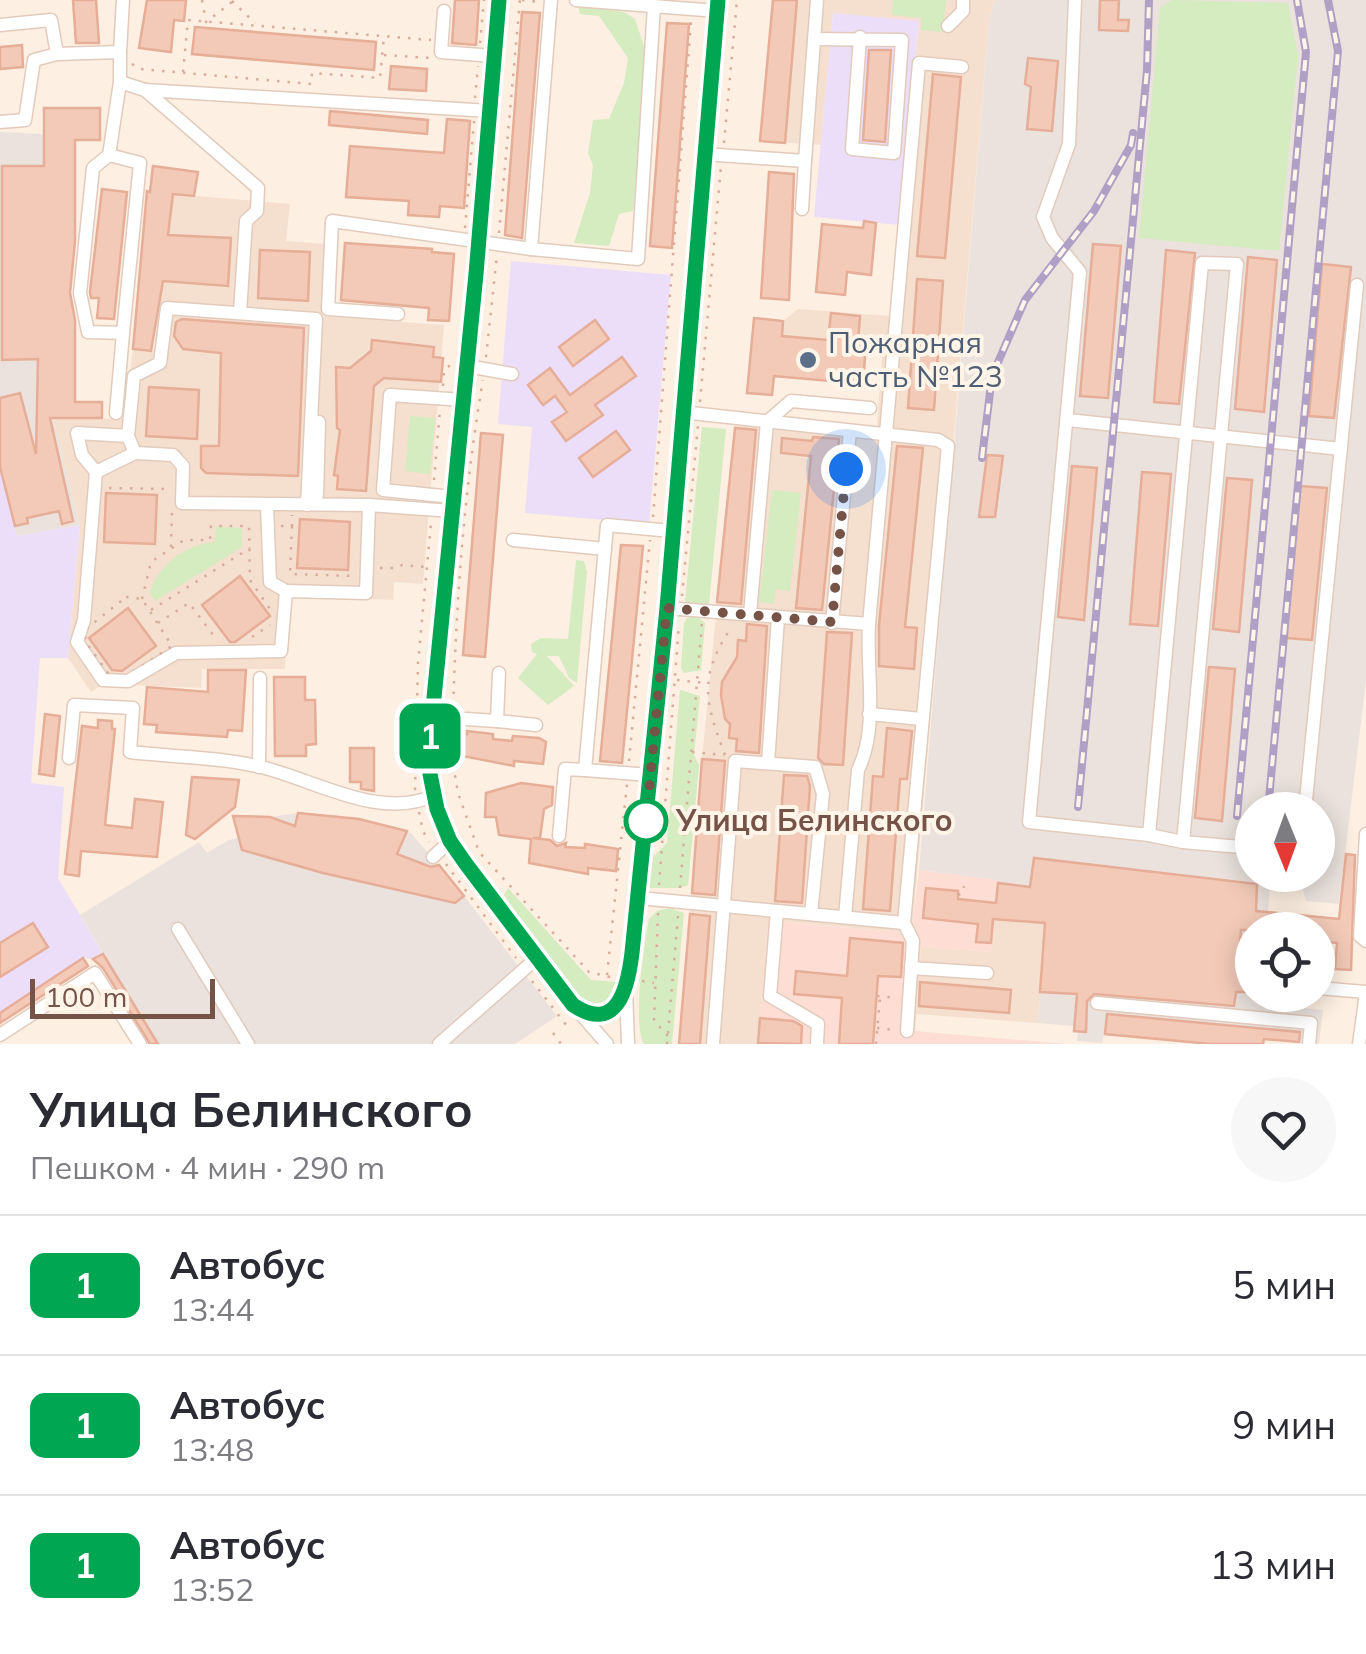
<!DOCTYPE html>
<html lang="ru">
<meta charset="utf-8">
<style>
body{margin:0;font-family:Mulish,sans-serif;background:#f7f7f7;color:#2b2b33;height:100vh;display:flex;flex-direction:column;font-size:38px;white-space:nowrap}
*{box-sizing:border-box;margin:0}
p{font-size:32px;color:#7c7c81}
.icon{flex:none;width:55px;height:55px;fill:none;stroke:currentColor;stroke-width:2;stroke-linecap:round;stroke-linejoin:round}
.map{position:relative;height:1044px;overflow:hidden}
.panel{display:flex;flex-direction:column;background:#fff;flex:1}
.panel>*{flex:none}
.badge{padding:0 20px;border-radius:15px;font-size:35px;line-height:65px}
.needle{width:65px;rotate:179deg}
.fabs{position:absolute;left:1235px;top:792px;display:grid;gap:20px}
.fabs a{display:grid;place-items:center;width:100px;height:100px;border-radius:50%;background:#fff;box-shadow:0 5px 25px #0003;font-size:50px}
.scale{position:absolute;left:30px;bottom:25px;width:185px;box-sizing:border-box;padding-left:10px;border:5px solid #755347;border-top:0;font-size:28px;line-height:35px;white-space:nowrap;color:#755347;-webkit-text-stroke:8px #fff4e8;paint-order:stroke}
.you{position:absolute;width:50px;height:50px;margin:-25px;border:8px solid #fff;border-radius:50%;background:#1a73e8;box-shadow:0 0 0 15px #1a73e833}
.map>.badge{position:absolute;translate:-50% -50%;box-shadow:0 0 0 5px #fff}
.round{display:grid;place-items:center;flex:none;width:105px;height:105px;border-radius:52px;background:#f7f7f7}
.overview{display:flex;align-items:center;justify-content:space-between;height:170px;padding:0 30px}
h1{font-size:48px;font-weight:700;line-height:75px}
ul{padding:0;list-style:none}
li{display:flex;align-items:center;gap:30px;height:140px;padding:0 30px;border-top:2px solid #e1e1e2}
li div{flex:1}
li b{display:block;font-size:38px}
li em{font-style:normal}
li .badge{min-width:110px;font-weight:700;text-align:center}
.map>svg:first-child{display:block}
</style>
<div class="map">
<svg width="1366" height="1044" viewBox="0 0 1366 1044">
<rect width="100%" height="100%" fill="#fdefe1"/>
<!-- residential -->
<g fill="#f5e0d0">
<polygon points="773,0 995,0 989,20 913,923 916,934 769,920 757,1044 679,1044 702,759 735,421 876,436 883,345 782,335 783,321 798,309 890,316 919,22 833,14 821,145 760,141"/>
<polygon points="173,194 290,204 286,241 326,244 321,316 444,325 423,584 394,582 393,600 290,596 285,669 202,669 201,688 104,684 91,692 68,658 80,525 53,418 124,419 133,349 154,351"/>
<polygon points="994,919 1045,923 1038,1023 916,1014 921,947 991,952"/>
</g>
<!-- commercial -->
<polygon fill="#feddd5" points="919,870 999,880 991,952 921,947 915,1031 1065,1044 757,1044 768,920 916,934 913,923"/>
<!-- industrial -->
<g fill="#ebe2dd" fill-rule="evenodd">
<path d="M995,0H1366V680L1339,904L1306,901L1302,887L1270,883L1267,930H1252V995H1293V1007L1323,1010L1319,1044L1264,1039L1263,1044H1211L1104,1034L1102,1043L1077,1041L1078,1031H1074V1026L1038,1023L1045,923L994,919L998,880L919,870L989,20ZM1252,810H1318V875H1252Z"/>
<polygon points="0,132 44,134 44,353 53,418 80,525 17,536 0,467"/>
<polygon points="298,813 359,819 411,833 464,896 557,1016 515,1044 158,1044 80,915 199,842 207,853 229,840 239,838 237,829 270,817"/>
</g>
<!-- education -->
<g fill="#ecdef9">
<polygon points="833,13 919,21 900,225 814,217"/>
<polygon points="511,261 671,275 649,524 525,513 532,427 498,424"/>
<polygon points="0,467 17,536 80,525 68,658 40,658 31,783 64,787 58,878 103,954 93,959 83,958 0,1012"/>
</g>
<!-- green -->
<g fill="#d5ebc0">
<polygon points="893,0 946,0 943,32 921,30 921,18 892,15"/>
<polygon points="1172,0 1288,3 1298,56 1279,251 1139,238 1160,7"/>
<polygon points="578,6 624,12 635,19 648,58 633,211 619,214 609,246 574,243 590,193 593,165 588,153 593,120 609,119 624,83 628,58 599,16 580,14"/>
<polygon points="410,416 435,418 430,474 405,471"/>
<polygon points="702,427 726,429 709,604 685,602"/>
<polygon points="772,490 801,493 790,591 776,589 774,604 759,602"/>
<path d="M216,527L242,528V547L155,601L150,593C158,564 185,545 215,542Z"/>
<polygon points="576,560 584,561 587,572 577,683 569,678 559,656 547,656 574,686 548,705 518,678 537,654 532,652 531,644 541,638 568,639"/>
<polygon points="698,617 705,623 701,670 684,673 681,668 684,623 687,618"/>
<polygon points="680,690 700,696 694,755 699,765 688,885 680,888 647,888 650,860 667,843"/>
<polygon points="508,888 591,980 617,982 611,998 598,1004 582,999 507,903 504,895"/>
<path d="M670,908L684,913L672,1044H644C632,1023 644,945 649,919L657,911Z"/>
</g>
<!-- building -->
<g fill="#f3cab8" stroke="#e6ae98" stroke-width="2.5">
<polygon points="73,0 96,0 99,43 76,43"/>
<polygon points="147,0 186,0 184,21 174,20 171,52 139,48"/>
<polygon points="455,0 479,0 476,45 452,43"/>
<polygon points="773,0 797,0 785,143 760,141"/>
<polygon points="1100,0 1119,0 1118,20 1129,20 1128,31 1099,30"/>
<polygon points="522,12 540,13 522,238 505,235"/>
<polygon points="667,23 689,24 672,248 650,246"/>
<polygon points="195,27 376,42 374,70 192,54"/>
<polygon points="22,45 23,67 0,69 0,47"/>
<polygon points="869,50 891,50 885,142 863,140"/>
<polygon points="1028,58 1058,61 1052,131 1027,129 1031,87 1025,84"/>
<polygon points="391,66 427,69 426,91 389,89"/>
<polygon points="933,74 961,77 945,258 917,256"/>
<polygon points="44,108 100,108 100,140 75,140 75,241 70,293 75,320 75,402 102,402 102,418 50,418 73,521 62,524 59,511 27,518 28,523 15,526 0,467 0,398 20,393 36,454 38,359 2,360 2,166 44,166"/>
<polygon points="330,111 428,120 427,134 329,125"/>
<polygon points="447,119 470,121 464,208 440,206 439,217 408,215 409,201 346,197 350,146 444,153"/>
<polygon points="153,166 198,172 194,196 173,194 168,235 231,238 228,286 163,281 151,351 133,349 147,191 150,192"/>
<polygon points="769,172 794,174 789,300 761,298"/>
<polygon points="102,189 127,192 114,319 97,318 99,298 91,298 90,292"/>
<polygon points="864,221 876,223 871,275 847,272 845,295 816,292 822,224 863,228"/>
<polygon points="345,243 432,249 432,252 454,254 449,321 428,320 429,308 341,300"/>
<polygon points="1093,244 1121,246 1108,398 1080,396"/>
<polygon points="260,250 310,252 308,301 258,298"/>
<polygon points="1166,250 1195,253 1179,404 1154,402"/>
<polygon points="1248,257 1277,260 1264,412 1235,409"/>
<polygon points="1322,264 1351,267 1334,418 1309,416"/>
<polygon points="917,279 943,281 934,410 908,408"/>
<polygon points="831,313 860,316 858,342 866,343 863,384 774,376 772,395 747,393 754,318 783,321 782,336 828,340"/>
<polygon points="182,319 304,328 298,476 206,473 201,468 201,446 219,446 221,353 183,349 174,336 176,322"/>
<polygon points="595,320 609,339 573,366 559,347"/>
<polygon points="372,340 434,347 433,357 443,358 441,382 384,378 374,386 366,491 337,489 338,476 334,475 340,430 337,428 336,367 350,368 371,351"/>
<polygon points="622,357 636,376 595,405 603,415 566,441 552,422 567,412 555,396 543,405 528,385 550,368 570,395"/>
<polygon points="149,387 199,390 197,439 146,436"/>
<polygon points="735,428 756,430 741,604 717,602"/>
<polygon points="616,431 630,450 593,477 579,458"/>
<polygon points="481,433 503,435 485,657 463,655"/>
<polygon points="813,437 839,439 822,610 796,608 811,456 781,453 782,438 812,441"/>
<polygon points="897,446 923,448 905,627 917,628 914,669 879,666 879,625"/>
<polygon points="987,455 1003,456 995,517 979,517"/>
<polygon points="1072,466 1097,468 1084,620 1058,617"/>
<polygon points="1142,472 1171,474 1158,626 1130,624"/>
<polygon points="1227,478 1252,480 1239,632 1213,629"/>
<polygon points="1299,486 1327,488 1312,640 1286,638"/>
<polygon points="106,493 157,495 155,544 104,542"/>
<polygon points="300,519 350,522 348,570 297,568"/>
<polygon points="621,545 643,546 622,763 600,761"/>
<polygon points="240,576 270,616 235,642 230,642 202,605"/>
<polygon points="128,608 156,646 122,671 112,670 89,638"/>
<polygon points="747,624 767,626 759,753 736,751 737,739 729,738 730,724 725,719 721,695 722,682 737,657 738,640 746,641"/>
<polygon points="827,632 852,633 843,765 824,764 818,758"/>
<polygon points="1209,667 1235,669 1222,821 1195,818"/>
<polygon points="208,670 246,670 242,731 228,730 227,737 156,732 157,725 144,724 147,687 208,692"/>
<polygon points="274,677 305,677 305,700 315,700 316,744 306,745 306,756 275,756"/>
<polygon points="45,714 60,716 54,776 39,774"/>
<polygon points="98,720 112,721 112,729 115,729 105,825 132,828 135,799 163,802 157,857 81,851 79,876 65,874 82,726 98,728"/>
<polygon points="887,728 912,731 907,779 900,779 890,911 863,909 873,776 883,777"/>
<polygon points="467,731 493,734 493,739 512,741 513,736 539,738 546,742 543,764 514,761 514,766 458,755 460,733 467,734"/>
<polygon points="350,748 374,748 374,791 361,789 361,782 350,782"/>
<polygon points="702,759 725,761 715,895 692,893"/>
<polygon points="784,775 807,776 810,786 802,903 775,901"/>
<polygon points="192,777 239,780 235,807 195,839 186,835"/>
<polygon points="521,783 553,787 552,805 544,809 540,838 533,838 550,840 557,846 566,843 565,847 585,848 585,844 618,849 616,871 588,868 588,874 529,863 531,839 499,835 496,817 485,817 486,793"/>
<polygon points="298,813 359,819 407,831 397,854 431,867 439,865 464,896 455,903 323,873 242,850 233,816 270,817 295,826"/>
<polygon points="1346,854 1355,855 1351,970 1335,969 1337,943 1318,941 1318,930 1241,930 1239,955 1252,955 1252,992 1236,992 1234,1006 1094,994 1087,1001 1086,1032 1074,1031 1077,994 1040,992 1045,923 993,919 991,943 976,942 978,924 923,918 926,888 958,891 958,899 996,903 998,883 1030,887 1034,858 1257,884 1256,911 1339,919"/>
<polygon points="690,914 710,916 700,1044 679,1044"/>
<polygon points="33,923 48,947 0,977 0,943"/>
<polygon points="850,938 903,943 901,977 878,976 873,1044 839,1044 842,998 794,994 796,971 847,976"/>
<polygon points="103,954 158,1044 150,1044 103,968 93,959"/>
<polygon points="83,958 88,966 0,1023 0,1013"/>
<polygon points="920,982 1011,990 1009,1013 919,1006"/>
<polygon points="1107,1014 1300,1032 1299,1042 1264,1039 1263,1044 1211,1044 1105,1034"/>
<polygon points="760,1018 793,1021 802,1026 801,1044 758,1043"/>
</g>
<g fill="none" stroke-linecap="round" stroke-linejoin="round">
<defs>
<g id="minor">
<polyline points="499,0 467,366 431,703 430,774 437,809 450,841 573,1005 607,1044"/>
<polyline points="576,0 717,11"/>
<polyline points="1075,0 1069,144 1043,217 1052,238 1080,272 1029,822 1149,835 1202,263 1237,264 1183,842 1252,848"/>
<polyline points="444,11 441,52 494,56"/>
<polyline points="0,25 51,20 57,54"/>
<polyline points="948,26 963,11 963,0"/>
<polyline points="814,39 902,40 894,153 852,149 860,37"/>
<polyline points="120,52 120,82 145,90 258,188 257,211 246,221 240,312"/>
<polyline points="145,90 490,111"/>
<polyline points="0,122 25,120 34,60 57,54 120,52 123,0"/>
<polyline points="704,154 805,161 817,0"/>
<polyline points="109,155 140,163 123,333 88,332 80,293 93,168 109,155 120,82"/>
<polyline points="802,209 805,161"/>
<polyline points="531,249 638,259 654,6"/>
<polyline points="398,314 328,309 332,221 531,249 551,0"/>
<polyline points="467,366 512,374"/>
<polyline points="682,412 938,440 948,446 904,923"/>
<polyline points="116,413 123,333"/>
<polyline points="1068,420 1341,449"/>
<polyline points="128,436 134,376 160,363 167,308 316,319 307,505"/>
<polyline points="96,472 135,453"/>
<polyline points="317,495 319,422"/>
<polyline points="453,497 383,490 390,395 464,400"/>
<polyline points="267,505 270,582 286,591"/>
<polyline points="369,505 182,503 183,466 173,455 135,453 128,436 77,433 82,455 96,472 84,620 77,642 103,680 128,681 176,653 281,651 286,591 366,593 369,505 452,511"/>
<polyline points="513,540 605,549"/>
<polyline points="667,608 869,624"/>
<polyline points="750,614 767,422 791,401 870,408"/>
<polyline points="832,623 850,431"/>
<polyline points="499,673 497,721 536,725"/>
<polyline points="869,714 922,719"/>
<polyline points="466,719 497,721"/>
<path d="M69,758L74,705L133,708L130,752C173,757 219,757 261,767C315,780 378,820 433,796"/>
<polyline points="768,763 778,618"/>
<polyline points="259,767 260,678"/>
<polyline points="650,775 585,770 607,525 671,531"/>
<polyline points="1305,810 1357,285"/>
<polyline points="1366,834 1360,936 1366,941"/>
<polyline points="1149,835 1183,842"/>
<polyline points="559,836 565,769 585,770"/>
<polyline points="433,857 450,841"/>
<polyline points="639,898 904,923 913,941 907,1031"/>
<polyline points="777,911 770,996 818,1024 817,1044"/>
<path d="M845,917L858,770C879,727 866,671 869,624L919,63L962,67"/>
<polyline points="178,929 248,1044"/>
<polyline points="911,968 987,973"/>
<polyline points="1318,988 1366,992"/>
<polyline points="1097,1003 1311,1023 1309,1044"/>
<path d="M579,1009C598,1018 615,1011 625,993"/>
<polyline points="0,1035 95,973 140,1044"/>
<polyline points="439,1044 537,958"/>
<polyline points="628,1044 626,990 667,608 718,0"/>
<polyline points="713,1044 735,761 815,767 823,794 811,914"/>
<polyline points="1359,1044 1366,994"/>
</g>
</defs>
<!-- minor casing -->
<use href="#minor" stroke="#e1cbbd" stroke-width="15"/>
<!-- path -->
<g stroke="#d8ad9c" stroke-width="2.5" stroke-dasharray="2.5 8" stroke-linecap="butt">
<polyline points="202,0 206,22 232,2"/>
<polyline points="522,0 540,2"/>
<polyline points="232,1 255,23"/>
<polyline points="480,43 484,0"/>
<polyline points="384,55 431,58"/>
<polyline points="132,64 140,69 311,84 312,73 380,78 384,36"/>
<polyline points="183,72 188,20 431,40"/>
<polyline points="475,98 478,66"/>
<polyline points="724,143 737,0"/>
<polyline points="465,228 474,121"/>
<polyline points="499,233 520,0"/>
<polyline points="486,357 497,255"/>
<polyline points="443,386 444,370 453,363"/>
<polyline points="700,402 721,166"/>
<polyline points="434,480 440,409"/>
<polyline points="109,488 171,489"/>
<polyline points="653,517 691,21"/>
<polyline points="281,526 292,526 292,515"/>
<polyline points="292,526 290,574 354,576"/>
<polyline points="171,547 172,510"/>
<polyline points="380,568 397,568 402,565 426,567"/>
<polyline points="682,596 698,425"/>
<polygon points="126,597 142,599 172,646 124,678 111,677 85,641 86,629"/>
<polyline points="142,599 151,562 184,540 210,540 211,526 249,526 250,580 272,612"/>
<polyline points="151,610 250,548"/>
<polyline points="158,623 189,603 217,640"/>
<polyline points="252,637 270,625"/>
<polyline points="677,680 704,683"/>
<path d="M453,715C456,603 464,490 483,380"/>
<polyline points="453,723 452,758 458,793 479,852 589,972 614,978"/>
<polyline points="692,752 724,755"/>
<path d="M725,755C705,702 698,677 731,628"/>
<polyline points="629,761 650,540"/>
<polyline points="415,790 418,663 431,523"/>
<polyline points="419,812 423,831 429,842"/>
<polyline points="446,864 516,958"/>
<polyline points="659,885 679,624"/>
<polyline points="680,888 702,622"/>
<polyline points="958,895 963,893 964,886"/>
<polyline points="658,913 654,1021 668,1036"/>
<polyline points="607,975 627,784"/>
<polyline points="532,981 567,1026"/>
<polyline points="642,981 654,983"/>
<polyline points="877,996 898,998"/>
<polyline points="877,1028 893,1030"/>
<polyline points="553,1033 561,1044"/>
<polyline points="667,1044 678,916"/>
<polyline points="876,1044 880,997"/>
</g>
<!-- minor -->
<use href="#minor" stroke="#fff" stroke-width="12"/>
<defs>
<g id="rail">
<polyline points="982,458 992,376 1025,300 1094,211 1131,145 1133,133"/>
<polyline points="1078,807 1147,70 1149,0"/>
<polyline points="1268,810 1338,51 1328,0"/>
<polyline points="1237,816 1306,52 1297,0"/>
</g>
</defs>
<!-- rail casing -->
<use href="#rail" stroke="#b1a0c6" stroke-width="8"/>
<!-- rail -->
<use href="#rail" stroke="#fff4e8" stroke-width="4" stroke-dasharray="11" stroke-linecap="butt"/>
</g>
<g fill="none" stroke-linecap="round" stroke-linejoin="round">
<defs>
<path id="line" d="M499,0L476,274L430,738V774L437,809L450,841L466,864L573,1005C618,1035 628,986 632,953L667,608L718,0"/>
</defs>
<!-- line casing -->
<use href="#line" stroke="#fff" stroke-width="22"/>
<!-- line -->
<use href="#line" stroke="#00a651" stroke-width="15"/>
<!-- walk -->
<polyline stroke="#755347" stroke-width="10" stroke-dasharray="0 18" points="646,821 667,608 832,622 846,469"/>
</g>
<!-- markers -->
<circle fill="#5c6f8a" stroke="#fff4e8" stroke-width="4" cx="808" cy="360" r="10"/>
<circle fill="#fff" stroke="#00a651" stroke-width="5" cx="646" cy="821" r="20"/>
<g text-anchor="middle" stroke-width="8" stroke-linejoin="round" paint-order="stroke">
<!-- service labels -->
<g font-size="30" fill="#4e5e75" stroke="#fff4e8" text-anchor="start">
<text x="828" y="353">Пожарная<tspan x="828" dy="34">часть №123</tspan></text>
</g>
<!-- stop labels -->
<g font-size="30" font-weight="bold" fill="#755347" stroke="#fff4e8" text-anchor="start">
<text x="676" y="831">Улица Белинского</text>
</g>
</g>
</svg>
<div class="fabs">
<a><svg class="needle" viewBox="-14 -14 28 28"><path d="M0-13l5 13h-10z" fill="#e53935"/><path d="M0 13l5-13h-10z" fill="#7c7c81"/></svg></a>
<a><svg class="icon" aria-label="locate" viewBox="0 0 24 24"><circle cx="12" cy="12" r="6"/><path d="M12 2v4M12 18v4M2 12h4M18 12h4"/></svg></a>
</div>
<div class="scale">100 m</div>
<div class="you" style="left:846px;top:469px"></div>
<b class="badge" style="left:430px;top:736px;background:#00a651;color:#fff">1</b>
</div>
<section class="panel">
<div class="overview"><div><h1>Улица Белинского</h1><p>Пешком · 4 мин · 290 m</p></div><a class="round"><svg class="icon" aria-label="heart" viewBox="0 0 24 24"><path d="M12 20l-8-8c-3-5 5-10 8-4 3-6 11-1 8 4z"/></svg></a></div>
<ul>
<li><span class="badge" style="background:#00a651;color:#fff">1</span><div><b>Автобус</b><p>13:44</p></div><em>5 мин</em></li>
<li><span class="badge" style="background:#00a651;color:#fff">1</span><div><b>Автобус</b><p>13:48</p></div><em>9 мин</em></li>
<li><span class="badge" style="background:#00a651;color:#fff">1</span><div><b>Автобус</b><p>13:52</p></div><em>13 мин</em></li>
</ul>
</section>
